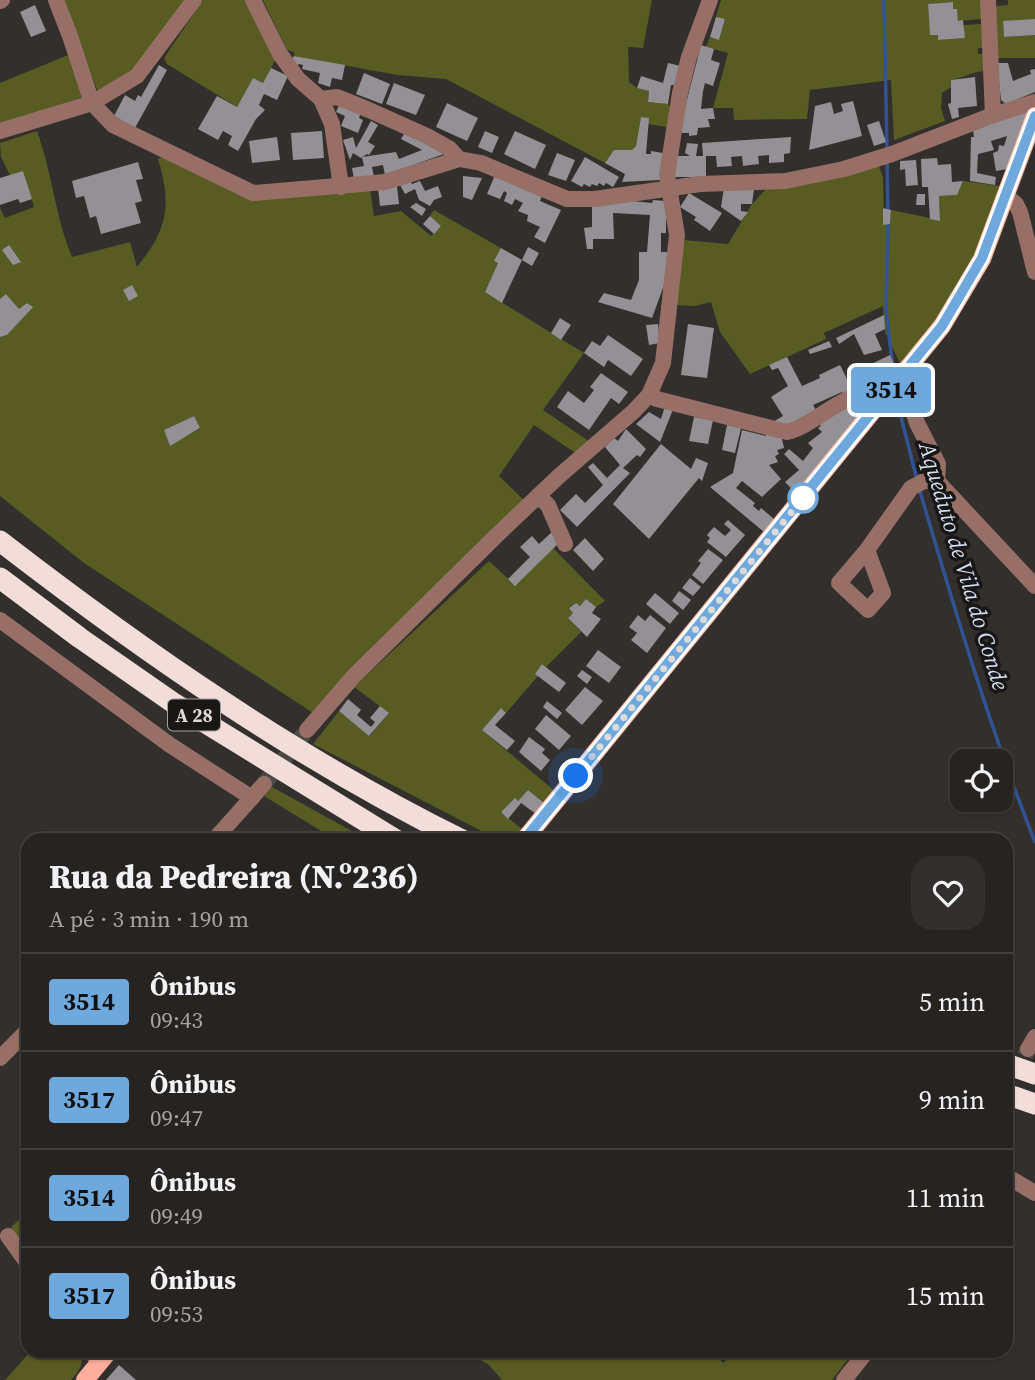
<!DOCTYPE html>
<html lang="pt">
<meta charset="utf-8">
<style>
body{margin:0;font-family:"Source Serif 4",serif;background:#322f2e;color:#f1f3f6;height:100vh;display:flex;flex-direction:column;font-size:26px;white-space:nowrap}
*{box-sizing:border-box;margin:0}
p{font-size:23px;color:#a4a4a5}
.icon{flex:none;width:38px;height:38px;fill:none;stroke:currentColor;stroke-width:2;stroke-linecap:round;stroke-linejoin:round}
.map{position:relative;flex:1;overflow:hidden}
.panel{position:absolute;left:21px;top:833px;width:992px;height:525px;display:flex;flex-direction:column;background:#262321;border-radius:21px;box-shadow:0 2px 5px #0004,0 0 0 2px #42403f}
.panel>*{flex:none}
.badge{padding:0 14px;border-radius:5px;font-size:24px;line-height:46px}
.tools{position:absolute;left:950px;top:749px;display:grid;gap:14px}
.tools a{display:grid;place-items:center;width:63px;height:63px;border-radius:14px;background:#262321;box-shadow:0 2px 5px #0004,0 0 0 2px #42403f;font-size:35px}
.you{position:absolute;width:35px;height:35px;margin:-18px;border:5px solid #fff;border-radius:50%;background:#1a73e8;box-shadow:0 0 0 10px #1a73e833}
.map>.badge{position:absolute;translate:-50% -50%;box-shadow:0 0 0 4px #fff}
.round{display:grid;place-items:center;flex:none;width:74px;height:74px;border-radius:21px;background:#322f2e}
.summary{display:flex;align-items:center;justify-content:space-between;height:119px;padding:0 28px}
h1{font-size:33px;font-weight:800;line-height:52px}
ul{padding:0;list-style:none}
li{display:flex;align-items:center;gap:21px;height:98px;padding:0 28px;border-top:2px solid #42403f}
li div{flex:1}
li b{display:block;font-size:26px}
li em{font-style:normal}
li .badge{min-width:77px;font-weight:700;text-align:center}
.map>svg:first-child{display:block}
</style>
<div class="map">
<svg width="1035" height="1380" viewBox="0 0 1035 1380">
<rect width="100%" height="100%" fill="#322f2c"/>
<!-- green -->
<g fill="#595c22" fill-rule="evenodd">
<polygon points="62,0 187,0 136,69 98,92"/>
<polygon points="203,0 248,0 277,57 263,83 253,78 237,107 167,64 164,58"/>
<polygon points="263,0 652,0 643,48 628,47 629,82 637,88 649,91 648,102 668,104 670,107 667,127 648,124 649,118 641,117 636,146 632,150 614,150 605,163 446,79 397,75 294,56 294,52 287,50"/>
<path d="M721,0H980L982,19L958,21L957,9H953V2L928,4L930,35H938V40L964,38V25L982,24L984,48H978V54H984L985,71C970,72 964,78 951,80V87L942,93L941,108L945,121L894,140L891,80L810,90L807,119L734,120L733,108H713L728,53L706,47L710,37L719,40L725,20L716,17Z"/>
<polygon points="1008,0 1035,0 1035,19 1003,22 1004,37 1035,35 1035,58 997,58 994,6 1008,5"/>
<polygon points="73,53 82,97 0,125 0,83"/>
<path d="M37,131C52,172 55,216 72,257L130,242L137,267C168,229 172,205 158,159L167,155L250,196L370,189L374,216L401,211L431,236L441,226L430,216L434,210L501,248L495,261L498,263L485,292L584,353L543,410L590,442L577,454L534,425L499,476L527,503L313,713L84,563L0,496V337L7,335L32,307L27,303L19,309L6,294L0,299V208L5,218L34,207L23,171L10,175L1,157L0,143ZM194,416L200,429L170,445L164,430Z"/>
<path d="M879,166L883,178L884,225L890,224L891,210L940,220L939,196L957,195L963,181L1000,186C989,217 980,248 964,276C946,308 924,336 901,365L885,332L883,306L824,333L826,339L750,374L720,332L711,302L695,306L675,305L683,240L728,244L752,204L768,187Z"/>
<polygon points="553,548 605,601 596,607 586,599 580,606 576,603 569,607 573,613 568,618 581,632 546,667 542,664 535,674 538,676 506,713 501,708 482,730 555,791 544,803 528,790 518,801 515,799 501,812 523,830 513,840 499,840 313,744 339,711 370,736 389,713 354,687 489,561 515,585"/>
<polygon points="272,787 368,840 336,840 264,796"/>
<polygon points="28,1212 28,1250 11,1227"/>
<path d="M31,1351H80C84,1365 80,1370 71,1380H5Z"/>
<polygon points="466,1351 712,1351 723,1363 737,1351 848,1351 849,1358 832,1380 502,1380 489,1365"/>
</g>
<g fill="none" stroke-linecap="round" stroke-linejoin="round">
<!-- stream -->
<g stroke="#315396" stroke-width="3.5">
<polyline points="884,0 887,151"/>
<polyline points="887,162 888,211"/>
<polyline points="888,222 886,309 892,361"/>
<polyline points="895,393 917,480"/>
<path d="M919,488C954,607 989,726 1035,842"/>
</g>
</g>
<!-- building -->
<g fill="#949196">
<polygon points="953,2 953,9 957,9 958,21 963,20 965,38 938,40 938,35 930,35 928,4"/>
<polygon points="35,5 46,31 31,37 20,12"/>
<polygon points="716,17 725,19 719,40 710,37"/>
<polygon points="1035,19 1035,35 1004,37 1003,21"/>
<polygon points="701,45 714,49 711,60 720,63 713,86 705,83 703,91 701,109 713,108 715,119 708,119 710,127 698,128 697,135 689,136 689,133 682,133 682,119"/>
<polygon points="294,56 345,65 342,80 332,78 330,87 318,83 320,73 302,69 303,65 299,64 295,67 291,60"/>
<polygon points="668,63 681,66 675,85 671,85 668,104 648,102 649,91 637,88 641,76 663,83"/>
<polygon points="997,63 1008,63 1013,81 1031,74 1030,70 1035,69 1035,92 1006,104 1001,100"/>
<polygon points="159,65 167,70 135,128 114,116 125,95 135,101 138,95 141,97"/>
<polygon points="271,68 288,76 277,100 264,94 259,105 265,110 256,119 238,151 228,145 232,136 223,131 218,140 198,129 217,96 237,107 253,78 263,83"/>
<polygon points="364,73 390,84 382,104 356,94"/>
<polygon points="975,77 977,106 958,108 959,117 952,119 948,104 951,103 951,80"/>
<polygon points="394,83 425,95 416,115 386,104"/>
<polygon points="341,101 362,110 359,118 363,120 358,133 341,126 345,116 336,112"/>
<polygon points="853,101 862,136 809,150 815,106 831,102 834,114 843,111 841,104"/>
<polygon points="447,103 478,118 467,141 436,127"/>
<polygon points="1026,112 1028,115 1007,169 996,171 993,153 998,151 999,145 1004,146 1007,136 991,141 994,150 978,154 977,173 996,177 995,185 970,181 971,137 974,137 973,130"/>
<polygon points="641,117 649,118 646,154 651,154 651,151 663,153 660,180 622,182 625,174 605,163 614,150 632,150 636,146"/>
<polygon points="371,121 378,125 368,142 375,146 369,155 367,154 361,158 353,153 350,160 343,140 353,137 356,148"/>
<polygon points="879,121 886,142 874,146 867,125"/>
<polygon points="407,129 444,154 385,175 383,165 372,167 374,177 354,179 352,168 364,166 362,157 396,152 399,159 422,150 401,139"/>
<polygon points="322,131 324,158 293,160 291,133"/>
<polygon points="485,131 499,137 492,153 478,147"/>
<polygon points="515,131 546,145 535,169 504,154"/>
<polygon points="277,137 280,160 252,163 249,141"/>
<polygon points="791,137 790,153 784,154 784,162 769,163 769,155 758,156 759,164 743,166 742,156 731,157 732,166 717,167 716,156 706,156 706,177 671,177 674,156 690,156 685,153 687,143 698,144 696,156 703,156 702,143"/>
<polygon points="557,153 575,160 566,181 548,175"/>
<polygon points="585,157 619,177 613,187 606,183 604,186 599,183 597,186 592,184 590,187 584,184 582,187 571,181"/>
<polygon points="937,158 938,165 951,164 952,182 963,181 957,195 939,196 940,221 930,219 928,187 922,187 921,159"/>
<polygon points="916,160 918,185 906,186 905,169 900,170 900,161"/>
<polygon points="138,162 143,179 136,180 142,201 135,203 141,223 101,234 96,216 90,218 84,196 76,198 72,181"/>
<polygon points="23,171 32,199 20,203 18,199 0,205 0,178"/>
<polygon points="495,175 542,196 540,201 561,210 545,243 534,237 540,227 527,221 528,215 518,211 523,203 515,199 512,205 504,201 507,193 504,191 500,199 487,194"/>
<polygon points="463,176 482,178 472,200 463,197"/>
<polygon points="410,180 412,184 420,181 425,191 438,186 442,197 434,200 430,206 419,200 415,189 405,194 400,185"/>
<polygon points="397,186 399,204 380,206 378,188"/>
<polygon points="724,187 754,189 752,204 741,204 741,211 748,212 741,221 721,207"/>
<polygon points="689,193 722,213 710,231 694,220 696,217 680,207"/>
<polygon points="917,194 925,194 925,205 916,205"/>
<polygon points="653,200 666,201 666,233 661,233 661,252 668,252 664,285 652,318 598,302 604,293 631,300 639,280 639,252 647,252 650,215 613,213 614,239 593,239 593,249 587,249 584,228 592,227 592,205 632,201 652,203"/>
<polygon points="416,203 426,209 422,216 410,207"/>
<polygon points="883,208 891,210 890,224 883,225"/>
<polygon points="430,216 441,226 434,234 423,224"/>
<polygon points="9,245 21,262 13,265 2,250"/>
<polygon points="528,247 539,253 532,266 522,260"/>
<polygon points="501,248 522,260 502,303 485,292 498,263 494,261"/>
<polygon points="132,285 138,296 129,301 123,290"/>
<polygon points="6,294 19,309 27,303 33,307 7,335 0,337 0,299"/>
<polygon points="884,315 885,329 875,334 882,350 864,355 854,334 839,344 836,338"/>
<polygon points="560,318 571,325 561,340 551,333"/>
<polygon points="658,324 660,343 649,345 646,325"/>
<polygon points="688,324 714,328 707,378 681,375"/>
<polygon points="608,335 643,359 631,376 608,360 604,367 584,353 592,341 600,346"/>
<polygon points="829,341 832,347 810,354 808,350"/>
<polygon points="890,355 897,370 886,380 854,395 844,396 842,392 813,405 817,412 789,427 771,423 783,416 771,397 788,386 778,368 772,370 769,365 787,357 802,386 820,378 819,375 840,365 848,381 862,375 861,369"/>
<polygon points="601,373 628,392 619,404 611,398 589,430 557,407 568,391 584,403 594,390 590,387"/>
<polygon points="846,405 858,418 796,493 785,482 799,470 784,454 789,449 803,461 813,448 808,443 822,432 818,428 821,426 815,420"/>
<polygon points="665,406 674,407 660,442 636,424 649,412 661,419"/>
<polygon points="194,416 200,428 170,446 164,430"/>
<polygon points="694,417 713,420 708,444 689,441"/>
<polygon points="727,425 741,428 735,453 722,450"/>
<polygon points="626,429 646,449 640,457 637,455 623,468 630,473 577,527 560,510 576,494 585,503 603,485 588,467 593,463 607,478 620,465 605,447 614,438 618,441"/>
<polygon points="742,430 766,436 766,434 781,435 784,448 777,450 779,454 775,456 778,462 769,465 781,479 762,497 742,481 736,488 755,503 753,506 759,511 761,508 774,519 764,532 710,487 733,473"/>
<polygon points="661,444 691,469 696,458 708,463 702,481 699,478 649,539 613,504"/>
<polygon points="728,520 745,535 726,557 707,542 710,538 707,535 714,527 725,536 731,530 724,524"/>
<polygon points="553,531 562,540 515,586 508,579 530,557 520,547 532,536 539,544"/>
<polygon points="585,538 604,559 593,571 573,550"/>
<polygon points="708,549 723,560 703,584 692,575 701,563 698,561"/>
<polygon points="690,578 701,587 693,596 682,588"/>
<polygon points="679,591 691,600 683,610 672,601"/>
<polygon points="655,593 679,613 670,624 646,604"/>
<polygon points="586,599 596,607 592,613 601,619 587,637 568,618 573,613 569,608 576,603 580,606"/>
<polygon points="638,615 645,621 650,615 666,628 647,653 631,640 637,633 629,627"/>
<polygon points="598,650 621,667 609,683 586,666"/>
<polygon points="542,664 566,683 559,692 535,674"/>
<polygon points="582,670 592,677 587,684 577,676"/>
<polygon points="585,687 603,701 582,725 565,710"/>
<polygon points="348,699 361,710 357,715 371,727 375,722 370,718 380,706 389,713 369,736 339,711"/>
<polygon points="547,701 562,713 557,719 543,707"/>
<polygon points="501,708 506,713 495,725 515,741 507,750 482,730"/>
<polygon points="546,715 571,736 559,750 535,729"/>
<polygon points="529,737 545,749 542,753 550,760 541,771 519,752"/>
<polygon points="528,790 544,803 536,814 521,803 508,819 501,812 515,798 518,801"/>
<polygon points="119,1365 136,1380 106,1380"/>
</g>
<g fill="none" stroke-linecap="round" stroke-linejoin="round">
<!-- minor-tunnel -->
<g stroke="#4c4946" stroke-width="16" stroke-dasharray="16 8" stroke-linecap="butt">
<polyline points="264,784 307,730"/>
<polyline points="1006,1100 1028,1049"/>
</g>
<!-- minor -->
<g stroke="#976f67" stroke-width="16">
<polyline points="56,0 70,36 92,103 113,125 253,193 385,182 459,159 481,163 567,199 595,199 700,184 785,181 844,169 892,154 993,115 1035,102"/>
<polyline points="253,0 280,54 298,79 321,99 332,124 341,187"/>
<polyline points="988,0 993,115"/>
<polyline points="0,1 2,0"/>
<polyline points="321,99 337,97 369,110 427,136 450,149 459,159"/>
<polyline points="0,131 92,103 137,76 194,0"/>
<polyline points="1006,196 1016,204 1020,212 1035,272"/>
<polyline points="902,377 917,423 938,464 937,481 1035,586"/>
<path d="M649,395L657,399L787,432C816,426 855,379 887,396"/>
<polyline points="538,496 548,505 565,544"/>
<polyline points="867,550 883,593 868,610 839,583 867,550 911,488 924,481 937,481"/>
<polyline points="0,620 170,745 252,798"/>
<polyline points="307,730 353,677 496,536 558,477 634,411 649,395 663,363 677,235 667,175 680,93 689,57 710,0"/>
<polyline points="214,840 264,784"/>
<polyline points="1028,1049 1035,1037"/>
<polyline points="0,1058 28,1030"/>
<polyline points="1006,1184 1013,1180 1035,1193"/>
<polyline points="8,1236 28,1264"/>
<polyline points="91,1351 99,1363"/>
<polyline points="844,1380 867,1351"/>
</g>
<!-- major -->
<g stroke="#feae9c" stroke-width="18">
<polyline points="524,840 942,326 982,259 1035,116"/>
<polyline points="85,1380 109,1351"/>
</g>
<!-- highway -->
<g stroke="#f2ddd9" stroke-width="21">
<path d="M0,541C145,653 298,759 462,840"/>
<polyline points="0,578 80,638 175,704 396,840"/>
<polyline points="1006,1064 1035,1074"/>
<polyline points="1006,1094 1035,1104"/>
</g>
</g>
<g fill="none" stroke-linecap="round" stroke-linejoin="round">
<defs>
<polyline id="line" points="524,840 942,326 982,258 1035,116"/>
</defs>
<!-- line casing -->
<use href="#line" stroke="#fff" stroke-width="16"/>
<!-- line -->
<use href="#line" stroke="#6fa8dc" stroke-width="10"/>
<!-- walk -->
<polyline stroke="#dddbd9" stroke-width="7" stroke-dasharray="0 12.6" points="576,776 803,498"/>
</g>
<!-- markers -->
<circle fill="#fff" stroke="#6fa8dc" stroke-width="3.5" cx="803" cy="498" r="14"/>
<g text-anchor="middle" stroke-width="7" stroke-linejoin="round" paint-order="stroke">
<!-- shield labels -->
<rect fill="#191716" stroke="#a2a09e" stroke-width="2" x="168" y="699.5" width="52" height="31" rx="5"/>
<g font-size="19" font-weight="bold" fill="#dddbd9">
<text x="194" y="722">A 28</text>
</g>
<!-- water labels -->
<g font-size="23" font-style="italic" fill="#d4dff3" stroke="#191716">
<text transform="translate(964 566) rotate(73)" y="8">Aqueduto de Vila do Conde</text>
</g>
</g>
</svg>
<div class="tools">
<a><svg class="icon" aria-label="locate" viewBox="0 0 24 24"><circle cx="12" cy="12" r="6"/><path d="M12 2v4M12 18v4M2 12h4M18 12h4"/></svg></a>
</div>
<div class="you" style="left:576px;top:776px"></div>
<b class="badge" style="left:891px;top:390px;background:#6fa8dc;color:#111">3514</b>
<section class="panel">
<div class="summary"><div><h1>Rua da Pedreira (N.º236)</h1><p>A pé · 3 min · 190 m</p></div><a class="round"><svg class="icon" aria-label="heart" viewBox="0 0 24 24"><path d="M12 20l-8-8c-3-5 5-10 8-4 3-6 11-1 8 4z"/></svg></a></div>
<ul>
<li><span class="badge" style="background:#6fa8dc;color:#111">3514</span><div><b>Ônibus</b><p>09:43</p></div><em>5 min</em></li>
<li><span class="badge" style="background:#6fa8dc;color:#111">3517</span><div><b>Ônibus</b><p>09:47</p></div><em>9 min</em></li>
<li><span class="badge" style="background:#6fa8dc;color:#111">3514</span><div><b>Ônibus</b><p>09:49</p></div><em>11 min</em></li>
<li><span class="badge" style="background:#6fa8dc;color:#111">3517</span><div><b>Ônibus</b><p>09:53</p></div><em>15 min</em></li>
</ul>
</section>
</div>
